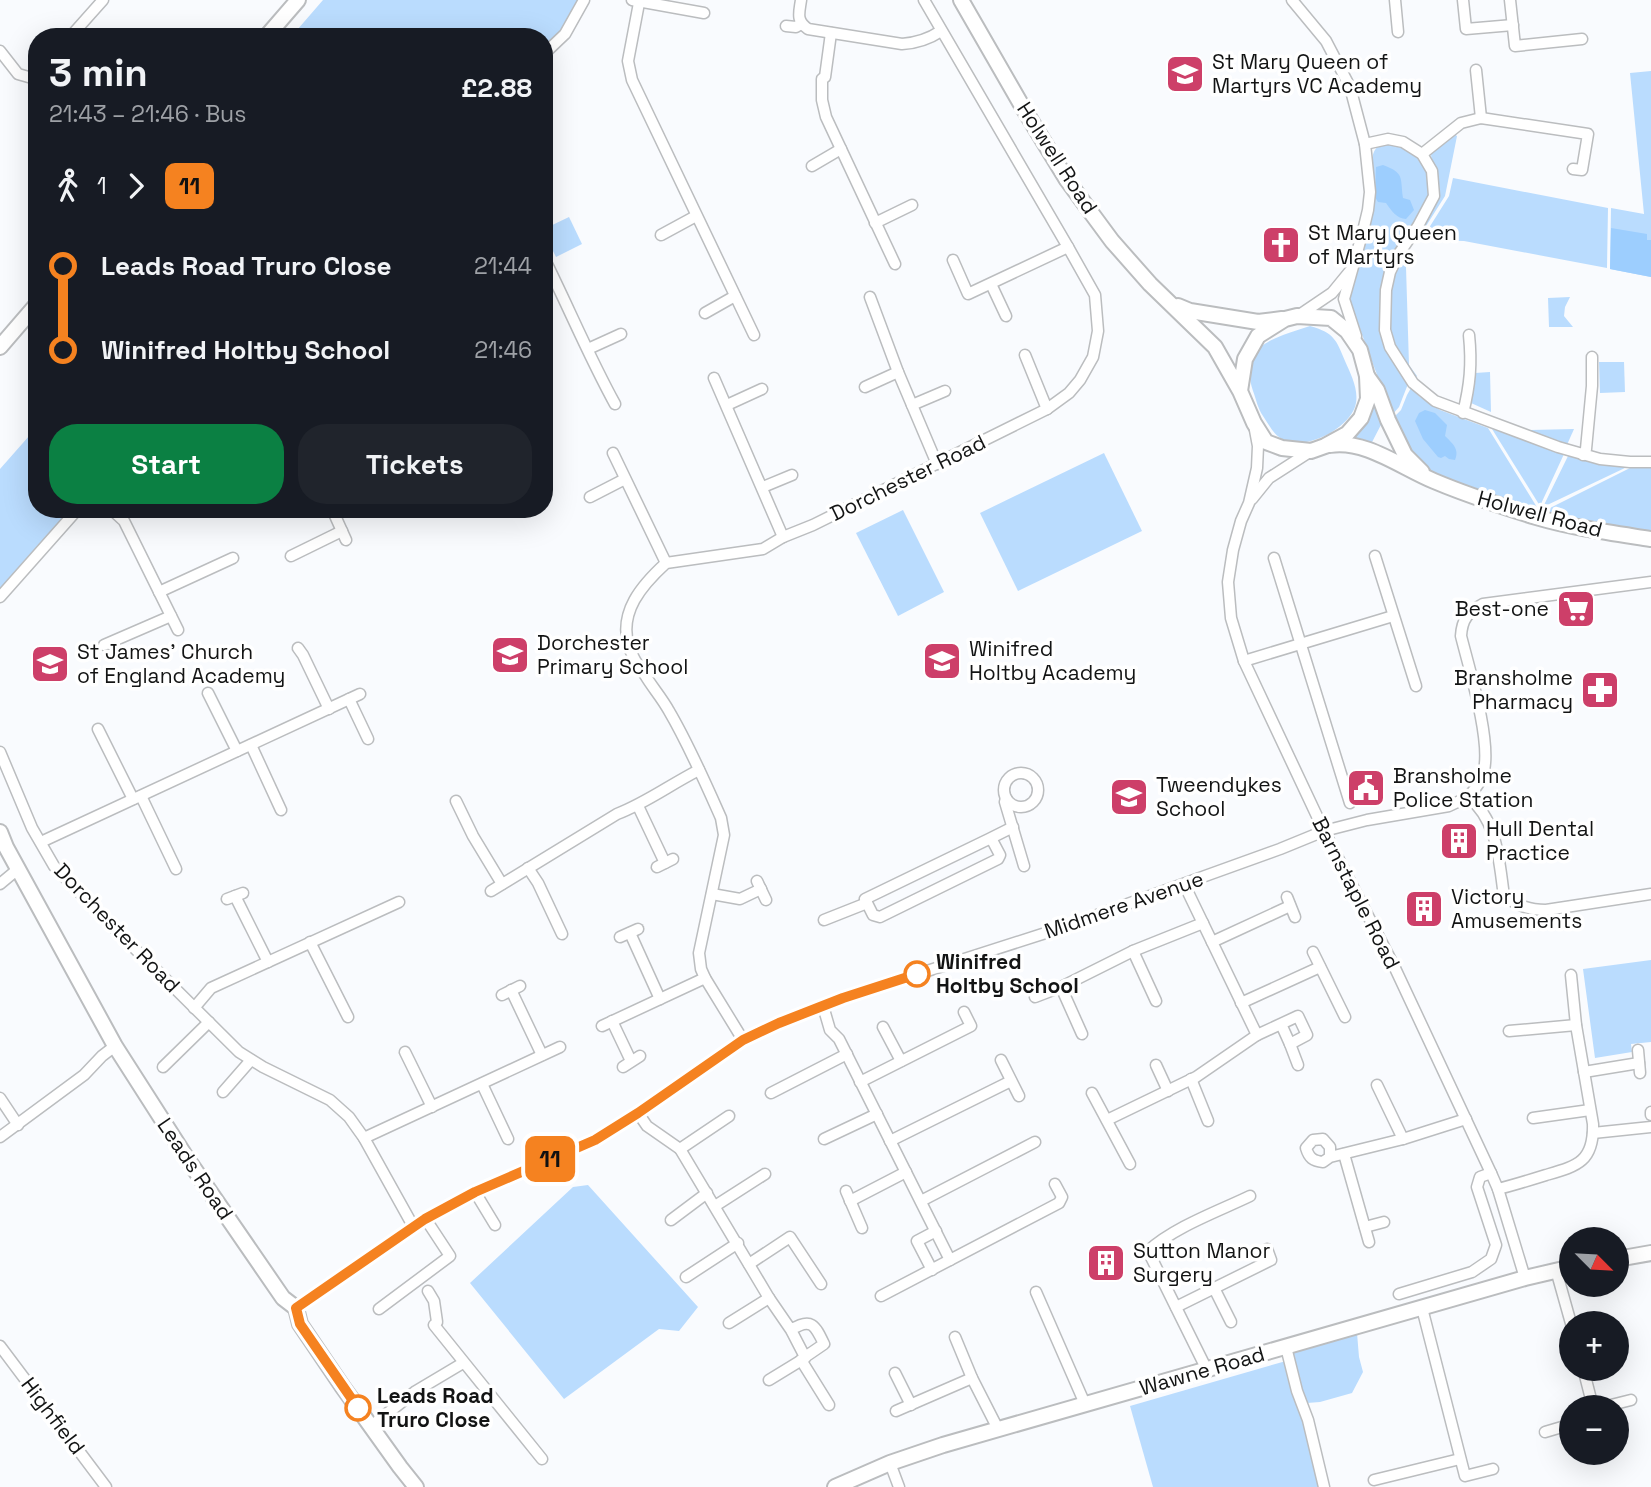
<!DOCTYPE html>
<meta charset="utf-8">
<style>
body{margin:0;font-family:"Space Grotesk",sans-serif;background:#20242c;color:#f1f3f6;height:100vh;display:flex;flex-direction:column;font-size:26px;white-space:nowrap}
*{box-sizing:border-box;margin:0}
p{font-size:23px;color:#9ea1a6}
.icon{flex:none;width:38px;height:38px;fill:none;stroke:currentColor;stroke-width:2;stroke-linecap:round;stroke-linejoin:round}
.map{position:relative;flex:1;overflow:hidden}
.panel{position:absolute;left:28px;top:28px;width:525px;height:490px;display:flex;flex-direction:column;background:#171b24;border-radius:28px;box-shadow:0 7px 28px #0002}
.panel>*{flex:none}
.badge{padding:0 14px;border-radius:10px;font-size:24px;line-height:46px}
.needle{width:46px;rotate:114deg}
.tools{position:absolute;left:1559px;top:1227px;display:grid;gap:14px}
.tools a{display:grid;place-items:center;width:70px;height:70px;border-radius:50%;background:#171b24;box-shadow:0 7px 28px #0002;font-size:35px}
.map>.badge{position:absolute;translate:-50% -50%;box-shadow:0 0 0 4px #fff}
.legs{display:flex;align-items:center;gap:10px;height:77px;padding:0 21px;font-size:23px}
.legs p{margin-inline-start:auto}
.headline{display:flex;align-items:center;justify-content:space-between;height:119px;padding:0 21px}
h1{font-size:38px;font-weight:700;line-height:52px}
.cta{display:flex;gap:14px;margin-top:auto;padding:14px 21px}
.cta a{flex:1;height:80px;border-radius:28px;background:#0b8043;color:#fff;font-size:28px;font-weight:700;line-height:80px;text-align:center}
.cta a+a{background:#20242c;color:#f1f3f6}
ul{padding:0 21px;list-style:none}
li{display:flex;align-items:center;gap:24px;height:84px;font-size:26px}
li i{display:grid;place-items:center;width:10px;height:100%;margin:0 9px;background:currentColor}
li i::after{content:'';width:18px;height:18px;margin:-9px;border:5px solid;border-radius:50%;background:#171b24}
li p{margin-inline-start:auto}
li:first-child i{background:linear-gradient(#0000 50%,currentColor 0)}
li:last-child i{background:linear-gradient(currentColor 50%,#0000 0)}
.map>svg:first-child{display:block}
</style>
<div class="map">
<svg width="1651" height="1487" viewBox="0 0 1651 1487">
<rect width="100%" height="100%" fill="#f9fbfe"/>
<!-- green -->
<g fill="#badcfe">
<path d="M323,0H579C570,19 560,34 544,49V37H291Z"/>
<polygon points="1651,71 1651,277 1610,269 1611,208 1644,214 1630,73"/>
<path d="M1453,133L1457,136L1445,196L1421,234C1422,220 1436,208 1438,193C1440,178 1431,167 1431,154Z"/>
<path d="M1387,143C1410,148 1428,158 1429,183C1430,187 1431,190 1430,194C1428,202 1421,211 1417,218C1403,244 1385,270 1381,300C1376,331 1390,361 1408,384L1399,407L1392,415L1351,305C1348,286 1358,271 1363,253C1367,239 1370,224 1371,210C1372,200 1373,189 1373,178C1373,163 1368,146 1387,143Z"/>
<polygon points="1453,178 1608,208 1607,268 1464,241 1424,240 1422,239 1449,196"/>
<polygon points="569,217 582,244 556,257 544,233 544,229"/>
<path d="M1402,263L1406,267L1409,365L1417,376L1415,378C1406,369 1399,356 1394,344C1386,324 1386,279 1402,263Z"/>
<polygon points="1570,297 1565,307 1564,316 1573,327 1549,327 1548,298"/>
<path d="M1310,326C1334,333 1336,339 1345,361C1351,375 1360,391 1355,407C1347,430 1301,454 1279,437C1273,433 1267,422 1263,416C1258,409 1256,399 1253,391C1238,345 1274,338 1310,326Z"/>
<polygon points="1599,362 1624,362 1625,392 1600,393"/>
<polygon points="1490,372 1491,412 1471,403 1475,373"/>
<polygon points="1411,388 1420,397 1440,410 1488,428 1535,504 1537,508 1536,510 1432,474 1413,458 1392,419 1401,410 1407,395"/>
<path d="M1373,397L1384,419L1370,446L1352,439V437C1364,425 1372,415 1373,397Z"/>
<polygon points="37,427 37,509 71,509 0,590 0,469"/>
<polygon points="1492,429 1564,454 1540,506"/>
<polygon points="1574,429 1566,447 1534,433 1530,430"/>
<polygon points="1104,453 1142,531 1018,591 980,513"/>
<polygon points="1568,456 1592,462 1627,467 1543,507"/>
<polygon points="1651,466 1651,535 1631,532 1542,512 1632,467"/>
<polygon points="903,510 944,592 898,616 856,533"/>
<polygon points="1651,960 1651,1042 1631,1044 1632,1052 1595,1058 1583,969"/>
<polygon points="588,1185 698,1307 679,1331 659,1329 564,1399 470,1283 573,1187"/>
<polygon points="1357,1333 1359,1357 1363,1372 1352,1393 1320,1402 1307,1403 1301,1390 1292,1351"/>
<polygon points="1286,1361 1305,1420 1320,1487 1153,1487 1130,1406"/>
</g>
<!-- forest -->
<g fill="#9dcefe">
<path d="M1383,165C1405,173 1400,178 1403,198L1410,200L1414,210L1406,219C1397,219 1391,210 1386,203L1378,202L1375,197L1376,167Z"/>
<polygon points="1611,228 1647,234 1647,240 1651,240 1651,277 1610,269"/>
<path d="M1425,410L1435,413L1447,425L1445,436C1452,443 1460,449 1455,460L1449,459L1445,456L1441,458L1438,457L1423,439L1415,421L1419,413Z"/>
</g>
<g fill="none" stroke-linecap="round" stroke-linejoin="round">
<defs>
<g id="street">
<polyline points="632,0 704,13"/>
<path d="M801,0C799,14 796,20 808,29L902,44C917,43 929,39 941,31"/>
<polyline points="1292,0 1326,41 1350,87 1365,144 1370,192 1368,210 1363,231 1344,299 1356,336"/>
<polyline points="1395,0 1398,32"/>
<polyline points="1463,0 1466,29 1513,25"/>
<polyline points="1510,0 1515,46 1582,39"/>
<polyline points="639,3 628,61 632,80 754,335"/>
<polyline points="786,26 796,27 801,24"/>
<polyline points="831,33 825,77 822,79 822,100 826,117 895,264"/>
<polyline points="70,37 103,0"/>
<polyline points="0,51 18,74 32,78 37,73"/>
<polyline points="544,54 565,34 584,0"/>
<polyline points="1476,70 1481,118"/>
<polyline points="1365,144 1388,139 1403,142 1422,154 1432,171 1434,196 1418,226 1398,255 1390,272 1386,290 1385,330 1390,347 1413,383 1435,401 1558,447 1600,459 1630,462 1651,462"/>
<polyline points="1422,154 1461,123 1481,118 1588,134 1582,170 1573,169"/>
<polyline points="812,166 841,149"/>
<polyline points="875,223 912,205"/>
<polyline points="661,235 696,216"/>
<path d="M544,258C568,306 589,357 615,404"/>
<polyline points="953,260 968,294 1068,247"/>
<polyline points="991,284 1006,316"/>
<polyline points="870,297 898,372 937,464"/>
<polyline points="705,313 735,296"/>
<polyline points="1298,316 1332,293 1350,271"/>
<polyline points="588,349 621,334"/>
<polyline points="1025,355 1047,409"/>
<polyline points="714,378 783,537"/>
<polyline points="865,387 898,372"/>
<polyline points="727,405 762,389"/>
<polyline points="912,405 945,391"/>
<path d="M1463,413C1470,385 1472,364 1469,335"/>
<polyline points="1255,430 1258,446 1257,468 1249,503 1241,521 1233,550 1228,582 1231,618 1244,661 1324,831 1394,966 1491,1173 1498,1189 1525,1278"/>
<polyline points="613,453 666,563"/>
<polyline points="1583,455 1586,449 1592,386 1592,357"/>
<polyline points="763,487 792,475"/>
<polyline points="590,497 625,479"/>
<polyline points="1252,499 1269,478 1311,451"/>
<polyline points="111,509 124,521 178,630"/>
<polyline points="332,509 346,540"/>
<polyline points="291,556 342,531"/>
<polyline points="1375,556 1416,686"/>
<polyline points="1274,558 1350,803"/>
<path d="M1651,582L1483,604C1468,612 1462,619 1461,636C1469,668 1491,739 1484,770C1482,781 1475,789 1468,797C1498,820 1499,862 1504,896C1519,906 1529,910 1546,910L1651,894"/>
<polyline points="159,592 233,558"/>
<polyline points="0,597 78,509"/>
<polyline points="104,645 171,616"/>
<polyline points="298,648 303,655 329,709"/>
<polyline points="1244,661 1393,616"/>
<polyline points="208,693 237,751"/>
<polyline points="349,699 368,739"/>
<polyline points="98,729 133,799"/>
<polyline points="251,745 281,810"/>
<polyline points="0,752 32,828 54,866 109,923 239,1052 263,1067 330,1100 349,1117 364,1138 413,1226"/>
<circle cx="1021" cy="790" r="17"/>
<polyline points="141,796 176,869"/>
<polyline points="1006,798 1005,802 1024,866"/>
<polyline points="456,801 473,836 502,884"/>
<polyline points="638,806 665,863"/>
<polyline points="991,838 865,899 873,915 880,917 998,859 1000,855 991,838 1013,827"/>
<polyline points="41,842 360,694"/>
<polyline points="657,867 673,859"/>
<polyline points="528,868 538,883 562,934"/>
<polyline points="757,881 766,900"/>
<polyline points="0,884 18,869"/>
<path d="M491,891L617,814C646,803 671,784 699,770"/>
<polyline points="712,894 740,899 761,889"/>
<polyline points="235,896 268,962"/>
<polyline points="1287,897 1295,917"/>
<polyline points="227,899 243,893"/>
<polyline points="824,920 867,903"/>
<polyline points="630,933 660,999"/>
<polyline points="620,937 638,929"/>
<polyline points="310,942 348,1017"/>
<polyline points="1212,942 1290,906"/>
<polyline points="1133,951 1156,1001"/>
<polyline points="1313,952 1345,1017"/>
<polyline points="1061,987 1082,1034"/>
<polyline points="511,990 542,1055"/>
<polyline points="502,995 520,986"/>
<polyline points="1035,997 1061,987 1133,951 1203,923"/>
<polyline points="1241,1003 1320,967"/>
<polyline points="823,1006 830,1030 839,1039 950,1260"/>
<polyline points="194,1008 211,988 399,902"/>
<polyline points="612,1021 631,1061"/>
<polyline points="602,1026 705,978"/>
<polyline points="883,1027 901,1061"/>
<polyline points="1509,1031 1576,1025"/>
<polyline points="1257,1035 1298,1016 1307,1035 1290,1044 1281,1024"/>
<path d="M743,1040L705,978L701,969L699,953L724,835L721,818C705,782 689,745 669,711C662,698 652,687 645,675C639,667 632,656 629,647C618,612 642,585 666,563L763,549L783,537L813,525L1047,409L1069,393L1080,380L1093,357L1098,331L1095,295L1068,247L924,0"/>
<polyline points="1290,1044 1298,1065"/>
<polyline points="1638,1050 1640,1073"/>
<polyline points="405,1052 432,1107"/>
<polyline points="1001,1060 1019,1096"/>
<polyline points="1156,1065 1168,1091"/>
<polyline points="163,1067 209,1022"/>
<polyline points="623,1067 640,1056"/>
<polyline points="1584,1072 1639,1063"/>
<polyline points="1191,1079 1208,1121"/>
<polyline points="860,1082 971,1026 964,1012"/>
<polyline points="482,1084 508,1139"/>
<polyline points="1377,1085 1403,1139"/>
<polyline points="223,1092 251,1060"/>
<polyline points="771,1093 847,1054"/>
<polyline points="1092,1093 1130,1164"/>
<polyline points="0,1098 18,1125"/>
<polyline points="1651,1112 1651,1115"/>
<path d="M638,1113L647,1126L680,1149L769,1298L791,1330L805,1357L824,1344C815,1325 811,1317 791,1330"/>
<polyline points="1533,1118 1590,1110"/>
<polyline points="1107,1120 1196,1077 1257,1035 1184,884"/>
<polyline points="1593,1133 1651,1127"/>
<polyline points="0,1137 84,1075 102,1056 115,1046"/>
<polyline points="364,1138 560,1047"/>
<polyline points="824,1139 877,1114"/>
<polyline points="890,1141 1011,1081"/>
<polyline points="680,1149 729,1116"/>
<polyline points="1344,1154 1369,1242"/>
<path d="M1330,1157V1147L1323,1139L1313,1140L1306,1148C1309,1158 1313,1161 1323,1162L1330,1157L1403,1139L1466,1119"/>
<path d="M1498,1189C1514,1185 1530,1180 1546,1175C1577,1166 1594,1162 1593,1124L1576,1025L1571,975"/>
<polyline points="846,1191 862,1228"/>
<polyline points="475,1192 495,1225"/>
<polyline points="850,1201 906,1172"/>
<polyline points="921,1201 1035,1142"/>
<polyline points="715,1206 765,1174"/>
<polyline points="671,1220 707,1193"/>
<polyline points="1365,1227 1384,1222"/>
<polyline points="749,1264 790,1237 821,1284"/>
<polyline points="932,1270 917,1241 936,1231"/>
<polyline points="1556,1270 1572,1327"/>
<polyline points="686,1277 738,1243"/>
<polyline points="1214,1288 1231,1322"/>
<polyline points="428,1291 434,1301 437,1322"/>
<polyline points="1036,1292 1085,1404"/>
<polyline points="1399,1294 1472,1272 1491,1259 1496,1245 1477,1187 1480,1177 1491,1173"/>
<polyline points="881,1296 1059,1203 1062,1197 1055,1184"/>
<polyline points="1176,1307 1271,1260 1267,1249"/>
<polyline points="296,1308 425,1218 475,1192 595,1140 638,1113 743,1040 779,1023 843,998 1058,929 1280,849 1324,831 1367,820 1449,806 1468,797"/>
<polyline points="1422,1308 1465,1476 1493,1469"/>
<polyline points="379,1309 450,1256 425,1218"/>
<polyline points="729,1323 769,1298"/>
<polyline points="434,1325 542,1459"/>
<polyline points="955,1337 972,1378 998,1429"/>
<polyline points="0,1346 106,1487"/>
<polyline points="1286,1347 1297,1391 1308,1420 1324,1487"/>
<polyline points="801,1360 829,1405"/>
<path d="M1206,1368L1148,1251C1174,1227 1219,1211 1250,1196"/>
<polyline points="1583,1368 1593,1407"/>
<polyline points="895,1373 911,1405"/>
<polyline points="769,1380 805,1358"/>
<polyline points="1603,1407 1631,1400"/>
<polyline points="896,1411 972,1378"/>
<polyline points="371,1426 416,1391 463,1363"/>
<polyline points="1545,1432 1572,1424"/>
<polyline points="890,1463 899,1487"/>
<polyline points="1374,1480 1460,1459"/>
</g>
<g id="secondary">
<polyline points="961,0 1022,106 1067,180 1112,241 1150,284 1215,347 1240,391 1254,423 1266,442 1282,448 1311,451 1325,446 1347,434 1361,418 1368,399 1367,376 1360,350 1347,331 1331,318 1297,316 1285,319 1258,336 1245,359 1240,391"/>
<polyline points="266,37 298,0"/>
<polyline points="1178,306 1190,311 1258,322 1282,319"/>
<polyline points="0,347 37,304"/>
<polyline points="1367,376 1377,390 1388,420 1405,455 1422,472"/>
<path d="M1330,445C1365,439 1402,468 1434,481C1467,495 1501,506 1536,517C1573,528 1612,533 1651,539"/>
<polyline points="0,832 6,847 115,1046 186,1157 283,1298 296,1308 300,1324 342,1386 400,1467 416,1487"/>
<polyline points="1617,1259 1651,1253"/>
<polyline points="835,1487 890,1463 943,1445 1525,1278 1572,1267"/>
</g>
</defs>
<!-- street casing -->
<use href="#street" stroke="#bbbdbf" stroke-width="13"/>
<!-- secondary casing -->
<use href="#secondary" stroke="#bbbdbf" stroke-width="18"/>
<!-- street -->
<use href="#street" stroke="#fff" stroke-width="10"/>
<!-- secondary -->
<use href="#secondary" stroke="#fff" stroke-width="14"/>
</g>
<g fill="none" stroke-linecap="round" stroke-linejoin="round">
<defs>
<polyline id="line-1" points="358,1408 300,1324 296,1308 425,1219 475,1192 595,1140 638,1113 743,1040 779,1023 843,998 917,974"/>
</defs>
<!-- line-1 casing -->
<use href="#line-1" stroke="#fff" stroke-width="16"/>
<!-- line-1 -->
<use href="#line-1" stroke="#f58220" stroke-width="10"/>
</g>
<!-- icons -->
<defs>
<symbol id="school-square" viewBox="-11 -11 22 22"><rect x="-9" y="-9" width="18" height="18" rx="4" fill="#cd3f69" stroke="#fff"/><path d="M0-5L7-2L0 1L-7-2ZM-4 1L0 2.5L4 1V4Q0 6-4 4Z" fill="#fff"/></symbol>
<symbol id="church-square" viewBox="-11 -11 22 22"><rect x="-9" y="-9" width="18" height="18" rx="4" fill="#cd3f69" stroke="#fff"/><path d="M-1.2-6h2.4v3.5h3.3v2.4h-3.3V6h-2.4V-.1h-3.3v-2.4h3.3Z" fill="#fff"/></symbol>
<symbol id="supermarket-square" viewBox="-11 -11 22 22"><rect x="-9" y="-9" width="18" height="18" rx="4" fill="#cd3f69" stroke="#fff"/><path d="M-6-5.5h2.5l.6 2H6L4.5 2H-2.5L-4.4-4H-6ZM-1.5 3.2a1.3 1.3 0 1 0 .1 0ZM3 3.2a1.3 1.3 0 1 0 .1 0Z" fill="#fff"/></symbol>
<symbol id="pharmacy-square" viewBox="-11 -11 22 22"><rect x="-9" y="-9" width="18" height="18" rx="4" fill="#cd3f69" stroke="#fff"/><path d="M-2-6h4v4h4v4h-4v4h-4v-4h-4v-4h4Z" fill="#fff"/></symbol>
<symbol id="civic-square" viewBox="-11 -11 22 22"><rect x="-9" y="-9" width="18" height="18" rx="4" fill="#cd3f69" stroke="#fff"/><path d="M-.6-6.5H3V-4.5H.6V-3L4-1V1h2V6H-6V1h2V-1L-.6-3ZM-1.2 2.5V6h2.4V2.5Z" fill="#fff"/></symbol>
<symbol id="building-square" viewBox="-11 -11 22 22"><rect x="-9" y="-9" width="18" height="18" rx="4" fill="#cd3f69" stroke="#fff"/><path d="M-4-6H4V6H1V3H-1V6H-4ZM-2.5-4.3h1.7v1.8h-1.7ZM.8-4.3h1.7v1.8H.8ZM-2.5-1h1.7V.8h-1.7ZM.8-1h1.7V.8H.8Z" fill="#fff"/></symbol>
</defs>
<g fill-rule="evenodd">
<use href="#school-square" x="1163" y="52" width="44" height="44"/>
<use href="#church-square" x="1259" y="223" width="44" height="44"/>
<use href="#supermarket-square" x="1554" y="587" width="44" height="44"/>
<use href="#school-square" x="488" y="633" width="44" height="44"/>
<use href="#school-square" x="920" y="639" width="44" height="44"/>
<use href="#school-square" x="28" y="642" width="44" height="44"/>
<use href="#pharmacy-square" x="1578" y="668" width="44" height="44"/>
<use href="#civic-square" x="1344" y="766" width="44" height="44"/>
<use href="#school-square" x="1107" y="775" width="44" height="44"/>
<use href="#building-square" x="1437" y="819" width="44" height="44"/>
<use href="#building-square" x="1402" y="887" width="44" height="44"/>
<use href="#building-square" x="1084" y="1241" width="44" height="44"/>
</g>
<!-- markers -->
<g fill="#fff" stroke="#f58220" stroke-width="3.5">
<circle cx="917" cy="974" r="12"/>
<circle cx="358" cy="1408" r="12"/>
</g>
<g text-anchor="middle" stroke-width="7" stroke-linejoin="round" paint-order="stroke">
<!-- poi labels -->
<g font-size="21" fill="#131414" stroke="#fff" text-anchor="start">
<text x="1212" y="69">St Mary Queen of<tspan x="1212" dy="24">Martyrs VC Academy</tspan></text>
<text x="1308" y="240">St Mary Queen<tspan x="1308" dy="24">of Martyrs</tspan></text>
<text x="1549" y="616" text-anchor="end">Best-one</text>
<text x="537" y="650">Dorchester<tspan x="537" dy="24">Primary School</tspan></text>
<text x="969" y="656">Winifred<tspan x="969" dy="24">Holtby Academy</tspan></text>
<text x="77" y="659">St James' Church<tspan x="77" dy="24">of England Academy</tspan></text>
<text x="1573" y="685" text-anchor="end">Bransholme<tspan x="1573" dy="24">Pharmacy</tspan></text>
<text x="1393" y="783">Bransholme<tspan x="1393" dy="24">Police Station</tspan></text>
<text x="1156" y="792">Tweendykes<tspan x="1156" dy="24">School</tspan></text>
<text x="1486" y="836">Hull Dental<tspan x="1486" dy="24">Practice</tspan></text>
<text x="1451" y="904">Victory<tspan x="1451" dy="24">Amusements</tspan></text>
<text x="1133" y="1258">Sutton Manor<tspan x="1133" dy="24">Surgery</tspan></text>
</g>
<!-- street labels -->
<g font-size="21" fill="#131414" stroke="#fff">
<text transform="translate(1057 158) rotate(57)" y="7">Holwell Road</text>
<text transform="translate(908 478) rotate(-26)" y="7">Dorchester Road</text>
<text transform="translate(1540 514) rotate(15)" y="7">Holwell Road</text>
<text transform="translate(1356 893) rotate(63)" y="7">Barnstaple Road</text>
<text transform="translate(1124 905) rotate(-19)" y="7">Midmere Avenue</text>
<text transform="translate(117 928) rotate(46)" y="7">Dorchester Road</text>
<text transform="translate(195 1169) rotate(56)" y="7">Leads Road</text>
<text transform="translate(1202 1371) rotate(-16)" y="7">Wawne Road</text>
<text transform="translate(53 1416) rotate(53)" y="7">Highfield</text>
</g>
<!-- stop labels -->
<g font-size="21" font-weight="bold" fill="#131414" stroke="#fff" text-anchor="start">
<text x="936" y="969">Winifred<tspan x="936" dy="24">Holtby School</tspan></text>
<text x="377" y="1403">Leads Road<tspan x="377" dy="24">Truro Close</tspan></text>
</g>
</g>
</svg>
<div class="tools">
<a><svg class="needle" viewBox="-14 -14 28 28"><path d="M0-13l5 13h-10z" fill="#e53935"/><path d="M0 13l5-13h-10z" fill="#9ea1a6"/></svg></a>
<a>+</a>
<a>−</a>
</div>
<b class="badge" style="left:550px;top:1159px;background:#f58220;color:#111">11</b>
<section class="panel">
<div class="headline"><div><h1>3 min</h1><p>21:43 – 21:46 · Bus</p></div><b>£2.88</b></div>
<div class="legs"><svg class="icon" aria-label="walk" viewBox="0 0 24 24"><circle cx="13" cy="4" r="2"/><path d="M13 8l-2 6 4 7M11 14l-3 7M7 12l3-4h3l4 4"/></svg>1<svg class="icon" aria-label="forward" viewBox="0 0 24 24"><path d="M9 5l7 7-7 7"/></svg><b class="badge" style="background:#f58220;color:#111">11</b></div>
<ul>
<li><i style="color:#f58220"></i><b>Leads Road Truro Close</b><p>21:44</p></li>
<li><i style="color:#f58220"></i><b>Winifred Holtby School</b><p>21:46</p></li>
</ul>
<div class="cta"><a>Start</a><a>Tickets</a></div>
</section>
</div>
